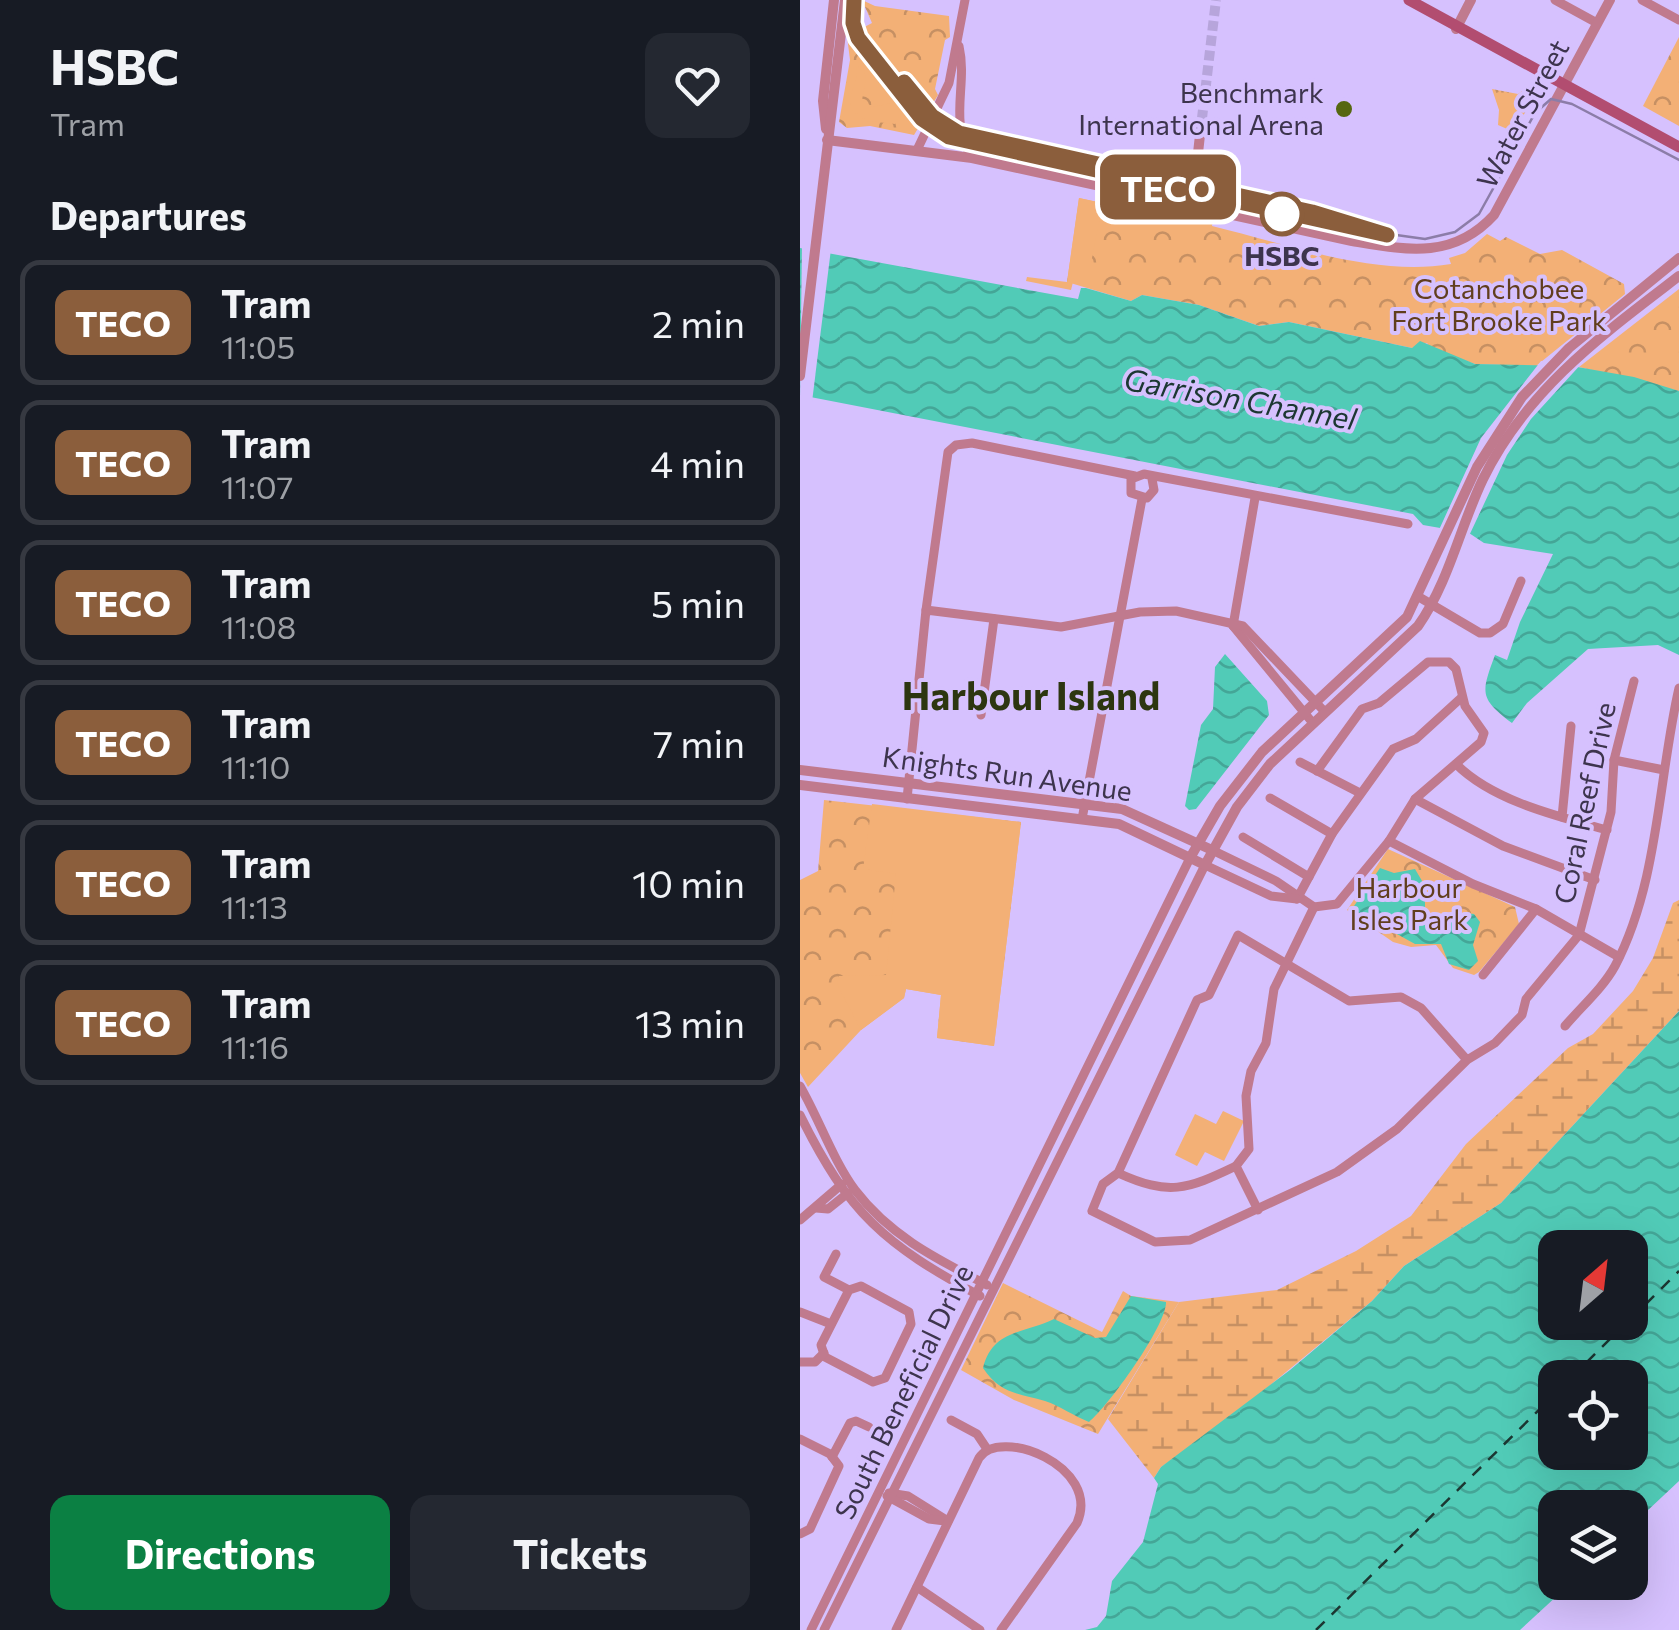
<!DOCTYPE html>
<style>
body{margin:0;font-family:Commissioner,sans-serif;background:#242831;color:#f1f3f6;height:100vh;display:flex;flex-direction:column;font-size:38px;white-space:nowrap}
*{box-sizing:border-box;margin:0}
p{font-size:32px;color:#9ea1a6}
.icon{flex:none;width:55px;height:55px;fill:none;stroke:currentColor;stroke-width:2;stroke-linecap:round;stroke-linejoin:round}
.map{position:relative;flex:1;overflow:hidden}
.details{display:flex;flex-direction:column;background:#171b24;width:800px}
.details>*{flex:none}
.badge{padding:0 20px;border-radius:15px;font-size:35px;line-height:65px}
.needle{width:65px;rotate:28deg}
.fabs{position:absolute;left:738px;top:1230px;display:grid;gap:20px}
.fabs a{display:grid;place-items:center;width:110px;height:110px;border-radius:20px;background:#171b24;box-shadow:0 10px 40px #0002;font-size:50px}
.map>.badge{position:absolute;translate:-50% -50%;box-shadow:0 0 0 5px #fff}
h2{padding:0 50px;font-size:38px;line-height:90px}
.round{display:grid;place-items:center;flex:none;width:105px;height:105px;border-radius:20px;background:#242831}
.headline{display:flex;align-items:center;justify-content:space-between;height:170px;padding:0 50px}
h1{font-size:48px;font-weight:700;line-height:75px}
.cta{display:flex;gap:20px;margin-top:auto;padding:20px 50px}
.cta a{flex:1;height:115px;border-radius:20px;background:#0b8043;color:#fff;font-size:40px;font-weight:700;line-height:115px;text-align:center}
.cta a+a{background:#242831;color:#f1f3f6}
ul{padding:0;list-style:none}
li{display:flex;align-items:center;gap:30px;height:125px;margin:0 20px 15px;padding:0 30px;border:5px solid #363941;border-radius:20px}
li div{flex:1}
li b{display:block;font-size:38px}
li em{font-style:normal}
li .badge{min-width:110px;font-weight:700;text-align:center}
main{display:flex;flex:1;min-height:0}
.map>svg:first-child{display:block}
</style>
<main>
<section class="details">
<div class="headline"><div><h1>HSBC</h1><p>Tram</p></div><a class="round"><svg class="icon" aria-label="heart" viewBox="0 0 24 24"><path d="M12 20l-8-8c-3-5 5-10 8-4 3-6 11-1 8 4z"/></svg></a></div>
<h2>Departures</h2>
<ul>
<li><span class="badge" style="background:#8b5e3c;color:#fff">TECO</span><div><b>Tram</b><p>11:05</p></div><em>2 min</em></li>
<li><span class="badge" style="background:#8b5e3c;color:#fff">TECO</span><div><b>Tram</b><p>11:07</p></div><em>4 min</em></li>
<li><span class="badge" style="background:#8b5e3c;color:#fff">TECO</span><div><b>Tram</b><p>11:08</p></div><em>5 min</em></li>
<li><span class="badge" style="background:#8b5e3c;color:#fff">TECO</span><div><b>Tram</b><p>11:10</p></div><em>7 min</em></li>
<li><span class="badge" style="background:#8b5e3c;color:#fff">TECO</span><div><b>Tram</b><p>11:13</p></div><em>10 min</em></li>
<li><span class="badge" style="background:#8b5e3c;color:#fff">TECO</span><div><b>Tram</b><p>11:16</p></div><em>13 min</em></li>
</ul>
<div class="cta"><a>Directions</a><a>Tickets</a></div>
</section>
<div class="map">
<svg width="879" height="1630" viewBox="0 0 879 1630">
<defs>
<pattern id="grass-tufts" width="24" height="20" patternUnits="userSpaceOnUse" patternTransform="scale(2.5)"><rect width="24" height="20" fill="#f3b076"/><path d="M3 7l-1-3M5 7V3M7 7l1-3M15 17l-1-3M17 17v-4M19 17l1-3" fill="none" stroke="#c69063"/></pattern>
<pattern id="forest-crowns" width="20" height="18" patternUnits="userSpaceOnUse" patternTransform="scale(2.5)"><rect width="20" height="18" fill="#f3b076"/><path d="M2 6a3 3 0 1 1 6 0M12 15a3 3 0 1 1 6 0" fill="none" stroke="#c69063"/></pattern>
<pattern id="wetland-marsh" width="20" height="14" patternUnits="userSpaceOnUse" patternTransform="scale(2.5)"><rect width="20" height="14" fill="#f3b076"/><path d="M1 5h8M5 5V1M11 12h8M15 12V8" fill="none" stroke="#c69063"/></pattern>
<pattern id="water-waves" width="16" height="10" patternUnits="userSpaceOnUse" patternTransform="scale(2.5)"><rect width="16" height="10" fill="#51cbb7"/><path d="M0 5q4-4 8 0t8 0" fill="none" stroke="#44a697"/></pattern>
</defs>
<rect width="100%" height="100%" fill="#d6c1fe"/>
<!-- grass -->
<polygon fill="url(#grass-tufts)" points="729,86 736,93 714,132 698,125 699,110 692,89 718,94"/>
<!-- forest -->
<g fill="url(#forest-crowns)">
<polygon points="62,0 75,6 149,16 150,37 145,40 135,89 138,95 114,135 70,126 47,128 39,122 50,60 47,36 72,23"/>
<polygon points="879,37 879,126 843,106"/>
<path d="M279,198L359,216L361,208L413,220L412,226C487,244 574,277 651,264L649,258L665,253L687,234L700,241L706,237L740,254L762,250L824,284L825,294L736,366L675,364L630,348L627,343L612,348L489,322L459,326L399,305L342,295L331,301L267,282Z"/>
<polygon points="879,289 879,391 779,367"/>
<polygon points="24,800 221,822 194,1046 137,1038 141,995 106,989 104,998 61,1030 8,1087 0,1073 0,880 18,871"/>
<polygon points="588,849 715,907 719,924 679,972 674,975 653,968 636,945 611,947 593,942 547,910"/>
<polygon points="203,1283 302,1332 323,1291 331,1296 379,1302 298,1434 214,1400 161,1370"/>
</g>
<!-- wetland -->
<polygon fill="url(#wetland-marsh)" points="879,900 879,1011 701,1203 604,1266 572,1301 416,1430 361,1467 354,1478 308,1419 379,1302 477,1290 556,1251 611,1216 666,1144 768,1048 793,1034 833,991 853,958 873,903"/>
<!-- garden -->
<g fill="#f3b076">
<path d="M63,65L66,78L62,100L73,107L96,102L101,113L95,124L67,121L53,111C45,93 60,83 56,68Z"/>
<polygon points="279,198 303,203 291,263 274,278 271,290 226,281 227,277 267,282"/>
<polygon points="72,804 221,822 194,1046 137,1038 141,995 106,989 104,998 61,1030 37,984 39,976 86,975 96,874 63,869"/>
<polygon points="423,1111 444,1121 424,1161 405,1152 397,1166 375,1155 395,1114 416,1124"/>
</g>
<!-- water -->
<g fill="url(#water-waves)" fill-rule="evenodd">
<path d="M0,248L278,299L281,288H286L331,301L342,295L399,305L459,326L489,322L612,348L620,341L675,364L772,366L834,377L879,391V655L858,645L788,649L727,703L712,723C679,698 681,693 695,655L707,660L720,622L753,554L684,543L669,533L623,525L613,514L0,395Z"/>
<polygon points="425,654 467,701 469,715 396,809 389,810 385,806 401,725 413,709 415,667"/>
<path d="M580,868L594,873L615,869L625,886V910C641,927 654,912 674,914L680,922L673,945L678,961L669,970L649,964L641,944H615L555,911L554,906Z"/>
<path d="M879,1011V1481L830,1527V1508H755V1582L771,1583L720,1630H285L297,1627L306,1616L312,1581L343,1542L358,1484L354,1478L361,1467L490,1370L572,1301L604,1266L701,1203ZM755,1248H830V1322H755ZM755,1378H830V1452H755Z"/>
<path d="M331,1296L366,1302C367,1325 308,1407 289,1422C274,1416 260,1406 245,1401C218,1393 200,1394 183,1368C193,1329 224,1334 254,1319L295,1338L306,1337Z"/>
</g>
<!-- pier -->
<g fill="#d6c1fe">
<polygon points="2,243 31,249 12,402 0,400"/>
<polygon points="741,361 783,362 731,419 707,455 668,538 638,532 681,438"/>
</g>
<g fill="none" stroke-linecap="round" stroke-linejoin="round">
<!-- ferry -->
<g stroke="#1c3732" stroke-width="2.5" stroke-dasharray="12 10" stroke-linecap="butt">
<polyline points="830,1320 879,1271"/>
<polyline points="771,1378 827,1322"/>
<polyline points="516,1630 755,1394"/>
</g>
<!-- tertiary-tunnel -->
<g stroke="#b7a5db" stroke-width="10" stroke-dasharray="10 5" stroke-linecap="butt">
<polyline points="400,135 416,0"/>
<polyline points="393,198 396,171"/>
</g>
<!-- minor -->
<g stroke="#c07a8e" stroke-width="9">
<polyline points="755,0 797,23"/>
<polyline points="842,0 879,20"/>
<path d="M159,46C168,86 148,120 172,158"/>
<polyline points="117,150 149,83 165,0"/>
<polyline points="352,479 354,490 347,498 331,493 331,479 344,474 608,524"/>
<polyline points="619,597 680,633 690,633 703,624 721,581"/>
<polyline points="126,610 148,452 156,445 172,443 335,476"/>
<polyline points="433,626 455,498"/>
<polyline points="433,626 512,722"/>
<polyline points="181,715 194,619"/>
<polyline points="814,760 864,770"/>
<polyline points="500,762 560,793"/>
<path d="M656,764C693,801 757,816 807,830"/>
<polyline points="470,798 532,834"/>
<polyline points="107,799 126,610 261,627 340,612 376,611 443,626 524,711"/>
<polyline points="615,799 703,846 795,880"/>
<polyline points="762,817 771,726"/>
<polyline points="282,819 342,499"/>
<polyline points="443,837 509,877"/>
<polyline points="589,841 673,884 736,909 819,957"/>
<polyline points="412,850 476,881 514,907 537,904 589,841 615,799 681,742 684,733 665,706 656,669 649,662 628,662 579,703 562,709 517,771"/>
<polyline points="497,899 532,834 593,749 616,739 661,698"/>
<polyline points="683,975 736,909"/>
<path d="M765,1026C781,1007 803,988 815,966C859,882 858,779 879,688"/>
<polyline points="667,1060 621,1008 601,997 549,1001 438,935 409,995 397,1000 318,1173 303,1184 292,1211 355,1242 390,1240 537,1172 597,1129 667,1060 695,1043 722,1015 726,999 779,935 811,812 814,760 834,681"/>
<path d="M0,1086C19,1119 33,1160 55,1190C90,1236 137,1259 187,1285"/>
<path d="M0,1115C49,1214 84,1244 180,1296"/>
<path d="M318,1173C369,1196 386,1190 436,1166"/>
<polyline points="16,1208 28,1209 48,1193"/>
<polyline points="458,1210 436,1166 449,1149 446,1096 451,1071 466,1043 474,989 514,907"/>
<polyline points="0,1220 42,1184"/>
<polyline points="36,1254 24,1277 49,1290"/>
<polygon points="61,1286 109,1312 111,1324 85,1378 73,1382 25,1357 21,1345 49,1290"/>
<polyline points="0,1312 31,1324"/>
<polyline points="0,1362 15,1362 24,1353"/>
<polyline points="151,1420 177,1434 187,1449"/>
<polyline points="0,1439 30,1454 39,1466 10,1529 0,1534"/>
<polyline points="32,1457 50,1423 56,1421 69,1427"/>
<polyline points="89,1493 108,1496 148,1521"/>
<polyline points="87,1496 129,1519 145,1521"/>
<polyline points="117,1587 180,1630"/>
<polyline points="11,1630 390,858"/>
<polyline points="24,1630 405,865 471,896 497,899"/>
<path d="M96,1630L179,1458C199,1426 302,1466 277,1523L201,1630"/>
</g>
<!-- tertiary -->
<g stroke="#c07a8e" stroke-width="10">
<polyline points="656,29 671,0"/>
<polyline points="26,129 23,101 34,0"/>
<path d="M27,140L172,158L552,241C606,250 653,260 694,215L810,0"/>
<polyline points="396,171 400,135"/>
<polyline points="0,376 45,0"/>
<polyline points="0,770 322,809 412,850"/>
<path d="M0,785L319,824L405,865L437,807L470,764L618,626C649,582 660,527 683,479C727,389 802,335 879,276"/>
<polyline points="390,858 420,806 462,752 607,617 677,467 722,397 769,348 879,258"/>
</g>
<!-- secondary -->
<polyline stroke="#b24d70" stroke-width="11" points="609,0 879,147"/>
<!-- tram -->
<g stroke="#8c7da8" stroke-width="2.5">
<polyline points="54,0 55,30 78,63"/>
<polyline points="96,86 128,125 162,142 532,226 625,239 655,232 679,214 735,113 751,99 772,104 879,160"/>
</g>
</g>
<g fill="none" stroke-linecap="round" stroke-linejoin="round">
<defs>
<polyline id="line" points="54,0 53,23 58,38 122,119 149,137 587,235 512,212 159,133 132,116 104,82"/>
</defs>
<!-- line casing -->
<use href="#line" stroke="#fff" stroke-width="22"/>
<!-- line -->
<use href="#line" stroke="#8b5e3c" stroke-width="15"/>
</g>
<!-- markers -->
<circle fill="#566710" stroke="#d6c1fe" stroke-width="4" cx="544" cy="109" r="10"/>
<circle fill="#fff" stroke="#8b5e3c" stroke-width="5" cx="482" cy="214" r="20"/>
<g text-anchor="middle" stroke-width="8" stroke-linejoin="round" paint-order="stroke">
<!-- poi labels -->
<g font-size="28" fill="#3d344d" stroke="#d6c1fe" text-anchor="end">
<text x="524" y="103">Benchmark<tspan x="524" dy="32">International Arena</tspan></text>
</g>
<!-- street labels -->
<g font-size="28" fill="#3d344d" stroke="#d6c1fe">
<text transform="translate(723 114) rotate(-62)" y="10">Water Street</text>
<text transform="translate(207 774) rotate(8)" y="10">Knights Run Avenue</text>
<text transform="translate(785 803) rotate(-78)" y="10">Coral Reef Drive</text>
<text transform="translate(104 1392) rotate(-64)" y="10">South Beneficial Drive</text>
</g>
<!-- stop labels -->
<g font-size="28" font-weight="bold" fill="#3d344d" stroke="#d6c1fe">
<text x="482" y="266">HSBC</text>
</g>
<!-- park labels -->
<g font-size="28" fill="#613e1d" stroke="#d6c1fe">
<text x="699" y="299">Cotanchobee<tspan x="699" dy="32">Fort Brooke Park</tspan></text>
<text x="609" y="898">Harbour<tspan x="609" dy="32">Isles Park</tspan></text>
</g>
<!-- water labels -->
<g font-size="30" font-style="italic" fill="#1c3732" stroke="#d6c1fe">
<text transform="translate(440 400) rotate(10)" y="10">Garrison Channel</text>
</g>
<!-- district labels -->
<g font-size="38" font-weight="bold" fill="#2d3610" stroke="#d6c1fe">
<text x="231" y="710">Harbour Island</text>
</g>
</g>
</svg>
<div class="fabs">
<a><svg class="needle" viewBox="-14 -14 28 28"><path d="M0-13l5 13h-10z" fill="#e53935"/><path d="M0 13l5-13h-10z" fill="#9ea1a6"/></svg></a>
<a><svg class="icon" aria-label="locate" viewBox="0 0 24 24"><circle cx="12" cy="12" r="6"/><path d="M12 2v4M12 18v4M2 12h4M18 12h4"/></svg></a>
<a><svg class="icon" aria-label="layers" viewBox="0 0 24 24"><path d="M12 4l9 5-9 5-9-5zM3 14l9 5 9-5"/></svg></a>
</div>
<b class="badge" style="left:368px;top:187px;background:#8b5e3c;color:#fff">TECO</b>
</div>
</main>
